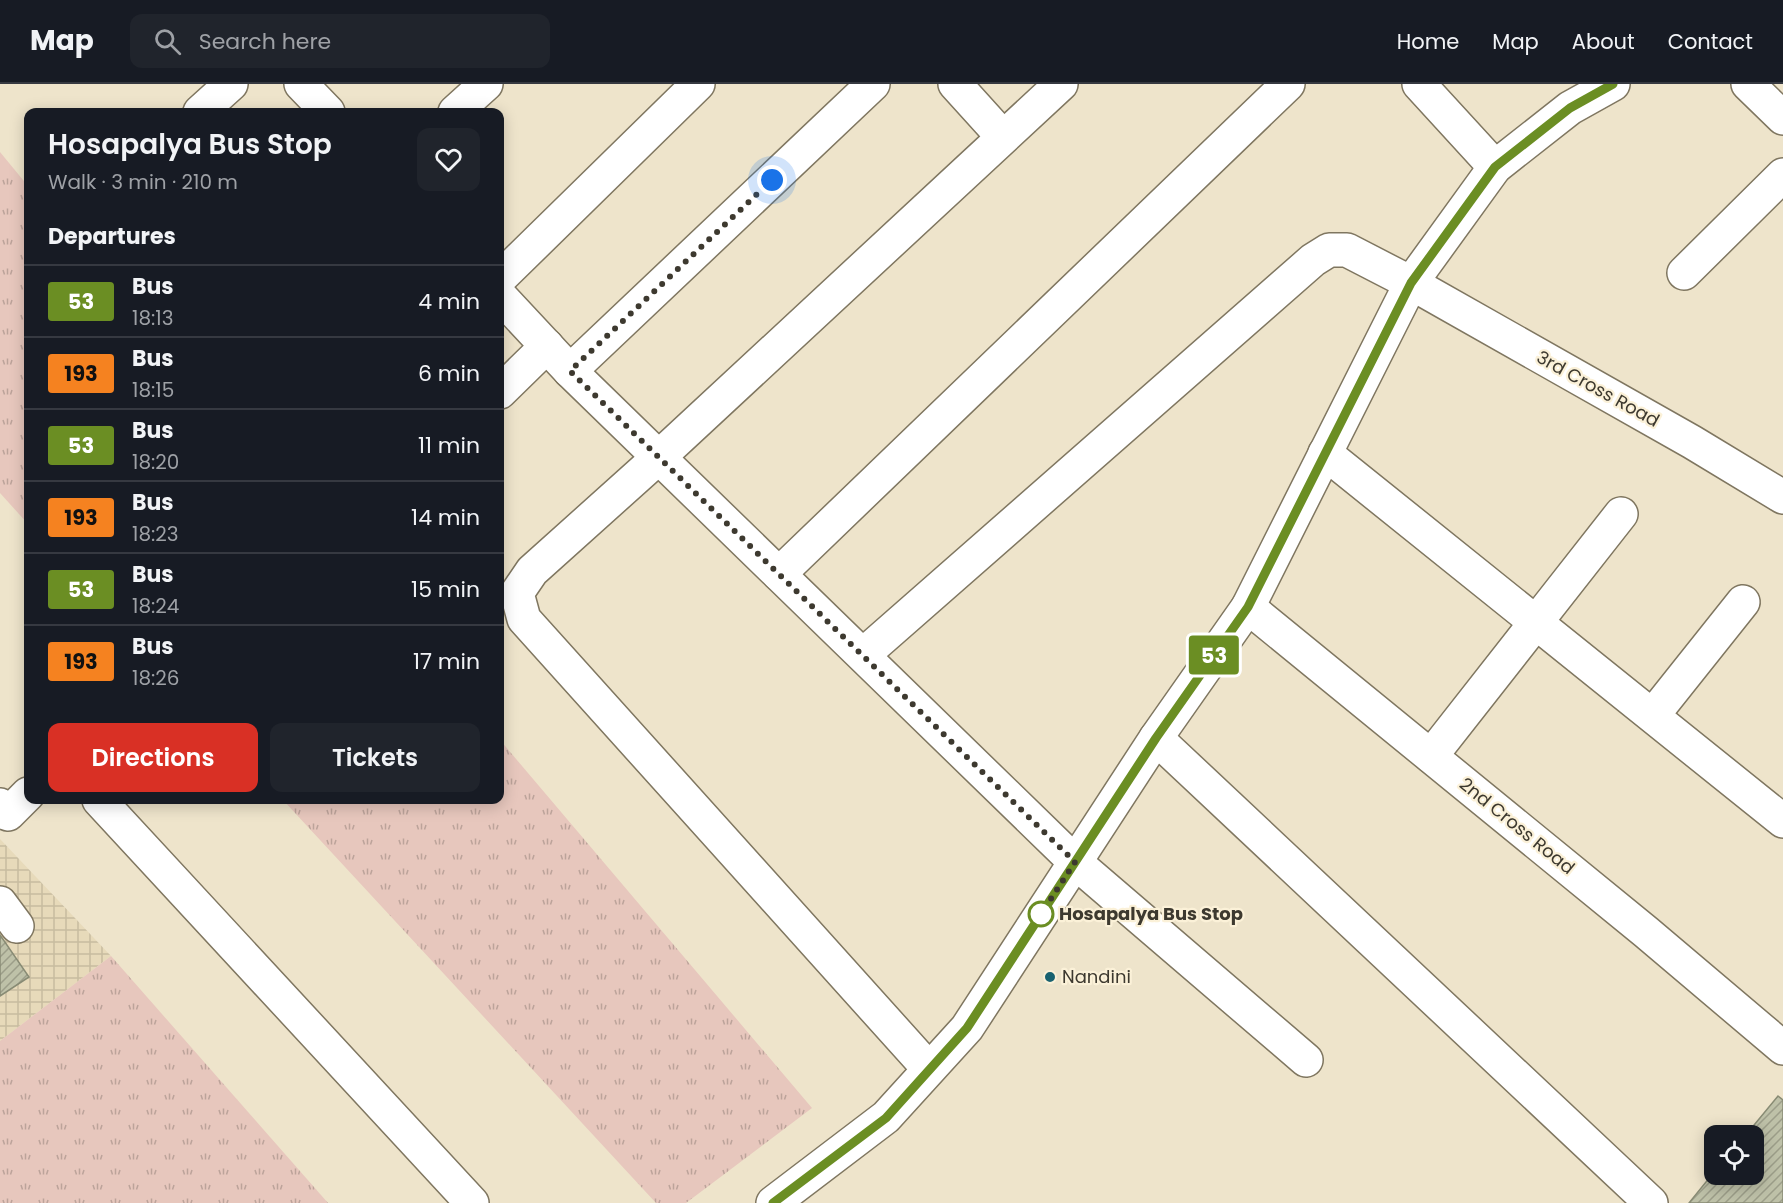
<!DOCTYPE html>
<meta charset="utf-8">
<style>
body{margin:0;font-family:Poppins,sans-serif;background:#20242c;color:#f1f3f6;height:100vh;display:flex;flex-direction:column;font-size:22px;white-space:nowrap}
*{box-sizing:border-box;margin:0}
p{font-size:20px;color:#9ea1a6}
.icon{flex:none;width:33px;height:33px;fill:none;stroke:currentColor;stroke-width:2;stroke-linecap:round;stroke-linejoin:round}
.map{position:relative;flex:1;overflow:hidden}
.panel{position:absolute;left:24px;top:24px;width:480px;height:696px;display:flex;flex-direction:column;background:#171b24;border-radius:12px;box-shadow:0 3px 15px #0003}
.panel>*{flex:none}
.badge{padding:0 12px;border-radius:4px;font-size:21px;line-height:39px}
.buttons{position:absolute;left:1704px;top:1041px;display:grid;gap:12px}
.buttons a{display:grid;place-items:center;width:60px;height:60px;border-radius:12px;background:#171b24;box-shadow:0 3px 15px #0003;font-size:30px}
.you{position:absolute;width:30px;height:30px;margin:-15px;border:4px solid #fff;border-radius:50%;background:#1a73e8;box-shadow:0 0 0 9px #1a73e833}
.map>.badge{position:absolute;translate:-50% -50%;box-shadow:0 0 0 3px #fff}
h2{padding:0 24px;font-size:22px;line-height:54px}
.round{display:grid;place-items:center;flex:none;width:63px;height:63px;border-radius:12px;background:#20242c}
.headline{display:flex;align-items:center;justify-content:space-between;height:102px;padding:0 24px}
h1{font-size:28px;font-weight:600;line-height:45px}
.cta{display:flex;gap:12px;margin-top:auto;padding:12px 24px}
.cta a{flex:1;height:69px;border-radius:12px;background:#d93025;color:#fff;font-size:24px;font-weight:600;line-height:69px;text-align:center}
.cta a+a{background:#20242c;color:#f1f3f6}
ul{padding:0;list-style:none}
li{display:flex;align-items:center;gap:18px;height:72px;padding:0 24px;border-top:2px solid #363941}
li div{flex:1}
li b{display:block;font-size:22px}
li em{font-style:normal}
li .badge{min-width:66px;font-weight:700;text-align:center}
header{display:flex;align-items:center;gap:36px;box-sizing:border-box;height:84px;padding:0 30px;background:#171b24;border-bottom:2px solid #363941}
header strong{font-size:28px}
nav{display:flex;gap:33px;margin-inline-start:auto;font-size:21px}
.search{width:420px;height:54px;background:#20242c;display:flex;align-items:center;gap:15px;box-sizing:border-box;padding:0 21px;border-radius:12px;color:#9ea1a6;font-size:22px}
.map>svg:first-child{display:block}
</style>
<header>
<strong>Map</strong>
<div class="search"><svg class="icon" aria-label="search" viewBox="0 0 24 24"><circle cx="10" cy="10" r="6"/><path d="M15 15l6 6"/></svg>Search here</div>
<nav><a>Home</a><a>Map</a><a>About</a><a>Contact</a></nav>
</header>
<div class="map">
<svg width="1783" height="1119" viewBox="0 0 1783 1119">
<defs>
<pattern id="industrial-grid" width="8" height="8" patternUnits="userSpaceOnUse" patternTransform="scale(1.5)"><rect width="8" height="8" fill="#e7daba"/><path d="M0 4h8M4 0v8" fill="none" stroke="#c7bca0"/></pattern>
<pattern id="grass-tufts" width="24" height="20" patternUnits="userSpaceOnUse" patternTransform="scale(1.5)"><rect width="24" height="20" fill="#e7c7bd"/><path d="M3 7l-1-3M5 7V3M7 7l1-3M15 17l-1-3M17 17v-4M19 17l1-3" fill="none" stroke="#bca39a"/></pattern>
<pattern id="building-hatch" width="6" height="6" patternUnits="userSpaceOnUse" patternTransform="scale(1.5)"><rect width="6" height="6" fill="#bec1a8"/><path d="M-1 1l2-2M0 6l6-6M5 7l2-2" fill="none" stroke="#9c9e89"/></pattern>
</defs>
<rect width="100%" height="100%" fill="#eee4cb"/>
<!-- industrial -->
<polygon fill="url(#industrial-grid)" points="0,755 111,872 0,957"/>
<!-- grass -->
<g fill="url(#grass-tufts)">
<polygon points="0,68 28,102 28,440 0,409"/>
<polygon points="500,656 812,1024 686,1119 656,1119 283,716 500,716"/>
<polygon points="111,872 328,1119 0,1119 0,957"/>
</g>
<!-- building -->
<g fill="url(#building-hatch)" stroke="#888b74" stroke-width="1.5">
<polygon points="0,851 29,893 0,912"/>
<polygon points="1778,1012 1783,1016 1783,1119 1689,1119 1714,1088 1714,1090 1754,1090 1754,1052 1745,1052"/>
</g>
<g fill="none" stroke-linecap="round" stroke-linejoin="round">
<defs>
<g id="minor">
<polyline points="301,0 328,28"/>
<polyline points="955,0 1003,53"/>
<polyline points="1419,0 1495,83"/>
<polyline points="1748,0 1783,34"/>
<polyline points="200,28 231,0"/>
<polyline points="455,28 486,0"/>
<polyline points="1684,189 1783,91"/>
<polyline points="500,194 698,0"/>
<polyline points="500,212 570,287 1075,778 1306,976"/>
<polyline points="570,287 873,0"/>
<polyline points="500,308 547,262"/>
<polyline points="1325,369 1783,737"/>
<polyline points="779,490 1288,0"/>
<polyline points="1248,523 1646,848 1783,964"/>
<polyline points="863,571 1313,176 1329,166 1347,166 1411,199 1692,358 1783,413"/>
<polyline points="1653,631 1743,518"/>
<polyline points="1156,654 1651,1119"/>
<polyline points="1431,672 1621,430"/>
<polyline points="99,716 472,1119"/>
<polyline points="0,721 8,730 28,710"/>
<polyline points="0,819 17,842"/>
<polyline points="929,985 524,535 517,509 532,487 659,373 1061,0"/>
<polyline points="773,1119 886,1033 967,944 1156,654 1248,523 1411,199 1495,83 1570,24 1613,0"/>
</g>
</defs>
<!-- minor casing -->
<use href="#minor" stroke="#7f7660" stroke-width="36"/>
<!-- minor -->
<use href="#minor" stroke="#fff" stroke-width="33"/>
</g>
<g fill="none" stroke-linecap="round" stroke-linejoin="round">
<defs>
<polyline id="line" points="773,1119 886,1034 967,944 1156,654 1248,523 1411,199 1495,83 1570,24 1613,0"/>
</defs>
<!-- line casing -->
<use href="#line" stroke="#fff" stroke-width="14"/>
<!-- line -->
<use href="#line" stroke="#6b8e23" stroke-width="9"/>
<!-- walk -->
<polyline stroke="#3d392f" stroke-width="6" stroke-dasharray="0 10.8" points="772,96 570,287 1075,778 1039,833 1041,830"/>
</g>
<!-- markers -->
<circle fill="#fff" stroke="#6b8e23" stroke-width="3" cx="1041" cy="830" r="12"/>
<circle fill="#196270" stroke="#fbf1d8" stroke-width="2" cx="1050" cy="893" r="6"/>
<g text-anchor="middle" stroke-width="4.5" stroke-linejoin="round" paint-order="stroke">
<!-- street labels -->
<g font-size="18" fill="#3d392f" stroke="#fbf1d8">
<text transform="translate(1598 305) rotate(29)" y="6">3rd Cross Road</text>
<text transform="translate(1517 742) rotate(39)" y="6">2nd Cross Road</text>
</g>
<!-- stop labels -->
<g font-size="18" font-weight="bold" fill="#3d392f" stroke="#fbf1d8" text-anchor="start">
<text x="1059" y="836">Hosapalya Bus Stop</text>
</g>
<!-- poi labels -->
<g font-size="18" fill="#3d392f" stroke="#fbf1d8" text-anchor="start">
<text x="1062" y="899">Nandini</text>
</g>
</g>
</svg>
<div class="buttons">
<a><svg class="icon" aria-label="locate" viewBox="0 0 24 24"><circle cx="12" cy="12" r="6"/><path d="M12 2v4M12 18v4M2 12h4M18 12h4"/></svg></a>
</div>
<div class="you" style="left:772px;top:96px"></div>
<b class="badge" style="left:1214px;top:571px;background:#6b8e23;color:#fff">53</b>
<section class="panel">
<div class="headline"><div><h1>Hosapalya Bus Stop</h1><p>Walk · 3 min · 210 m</p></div><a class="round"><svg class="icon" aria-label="heart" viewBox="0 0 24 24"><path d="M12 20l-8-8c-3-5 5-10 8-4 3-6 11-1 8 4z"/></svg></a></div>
<h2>Departures</h2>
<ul>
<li><span class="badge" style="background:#6b8e23;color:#fff">53</span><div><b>Bus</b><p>18:13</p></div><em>4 min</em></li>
<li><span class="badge" style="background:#f58220;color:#111">193</span><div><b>Bus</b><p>18:15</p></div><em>6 min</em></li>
<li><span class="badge" style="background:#6b8e23;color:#fff">53</span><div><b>Bus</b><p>18:20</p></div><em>11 min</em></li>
<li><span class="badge" style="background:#f58220;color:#111">193</span><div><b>Bus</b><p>18:23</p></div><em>14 min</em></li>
<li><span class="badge" style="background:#6b8e23;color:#fff">53</span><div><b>Bus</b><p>18:24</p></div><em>15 min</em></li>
<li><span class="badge" style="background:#f58220;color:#111">193</span><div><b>Bus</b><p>18:26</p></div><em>17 min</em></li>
</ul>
<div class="cta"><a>Directions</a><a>Tickets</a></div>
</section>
</div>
